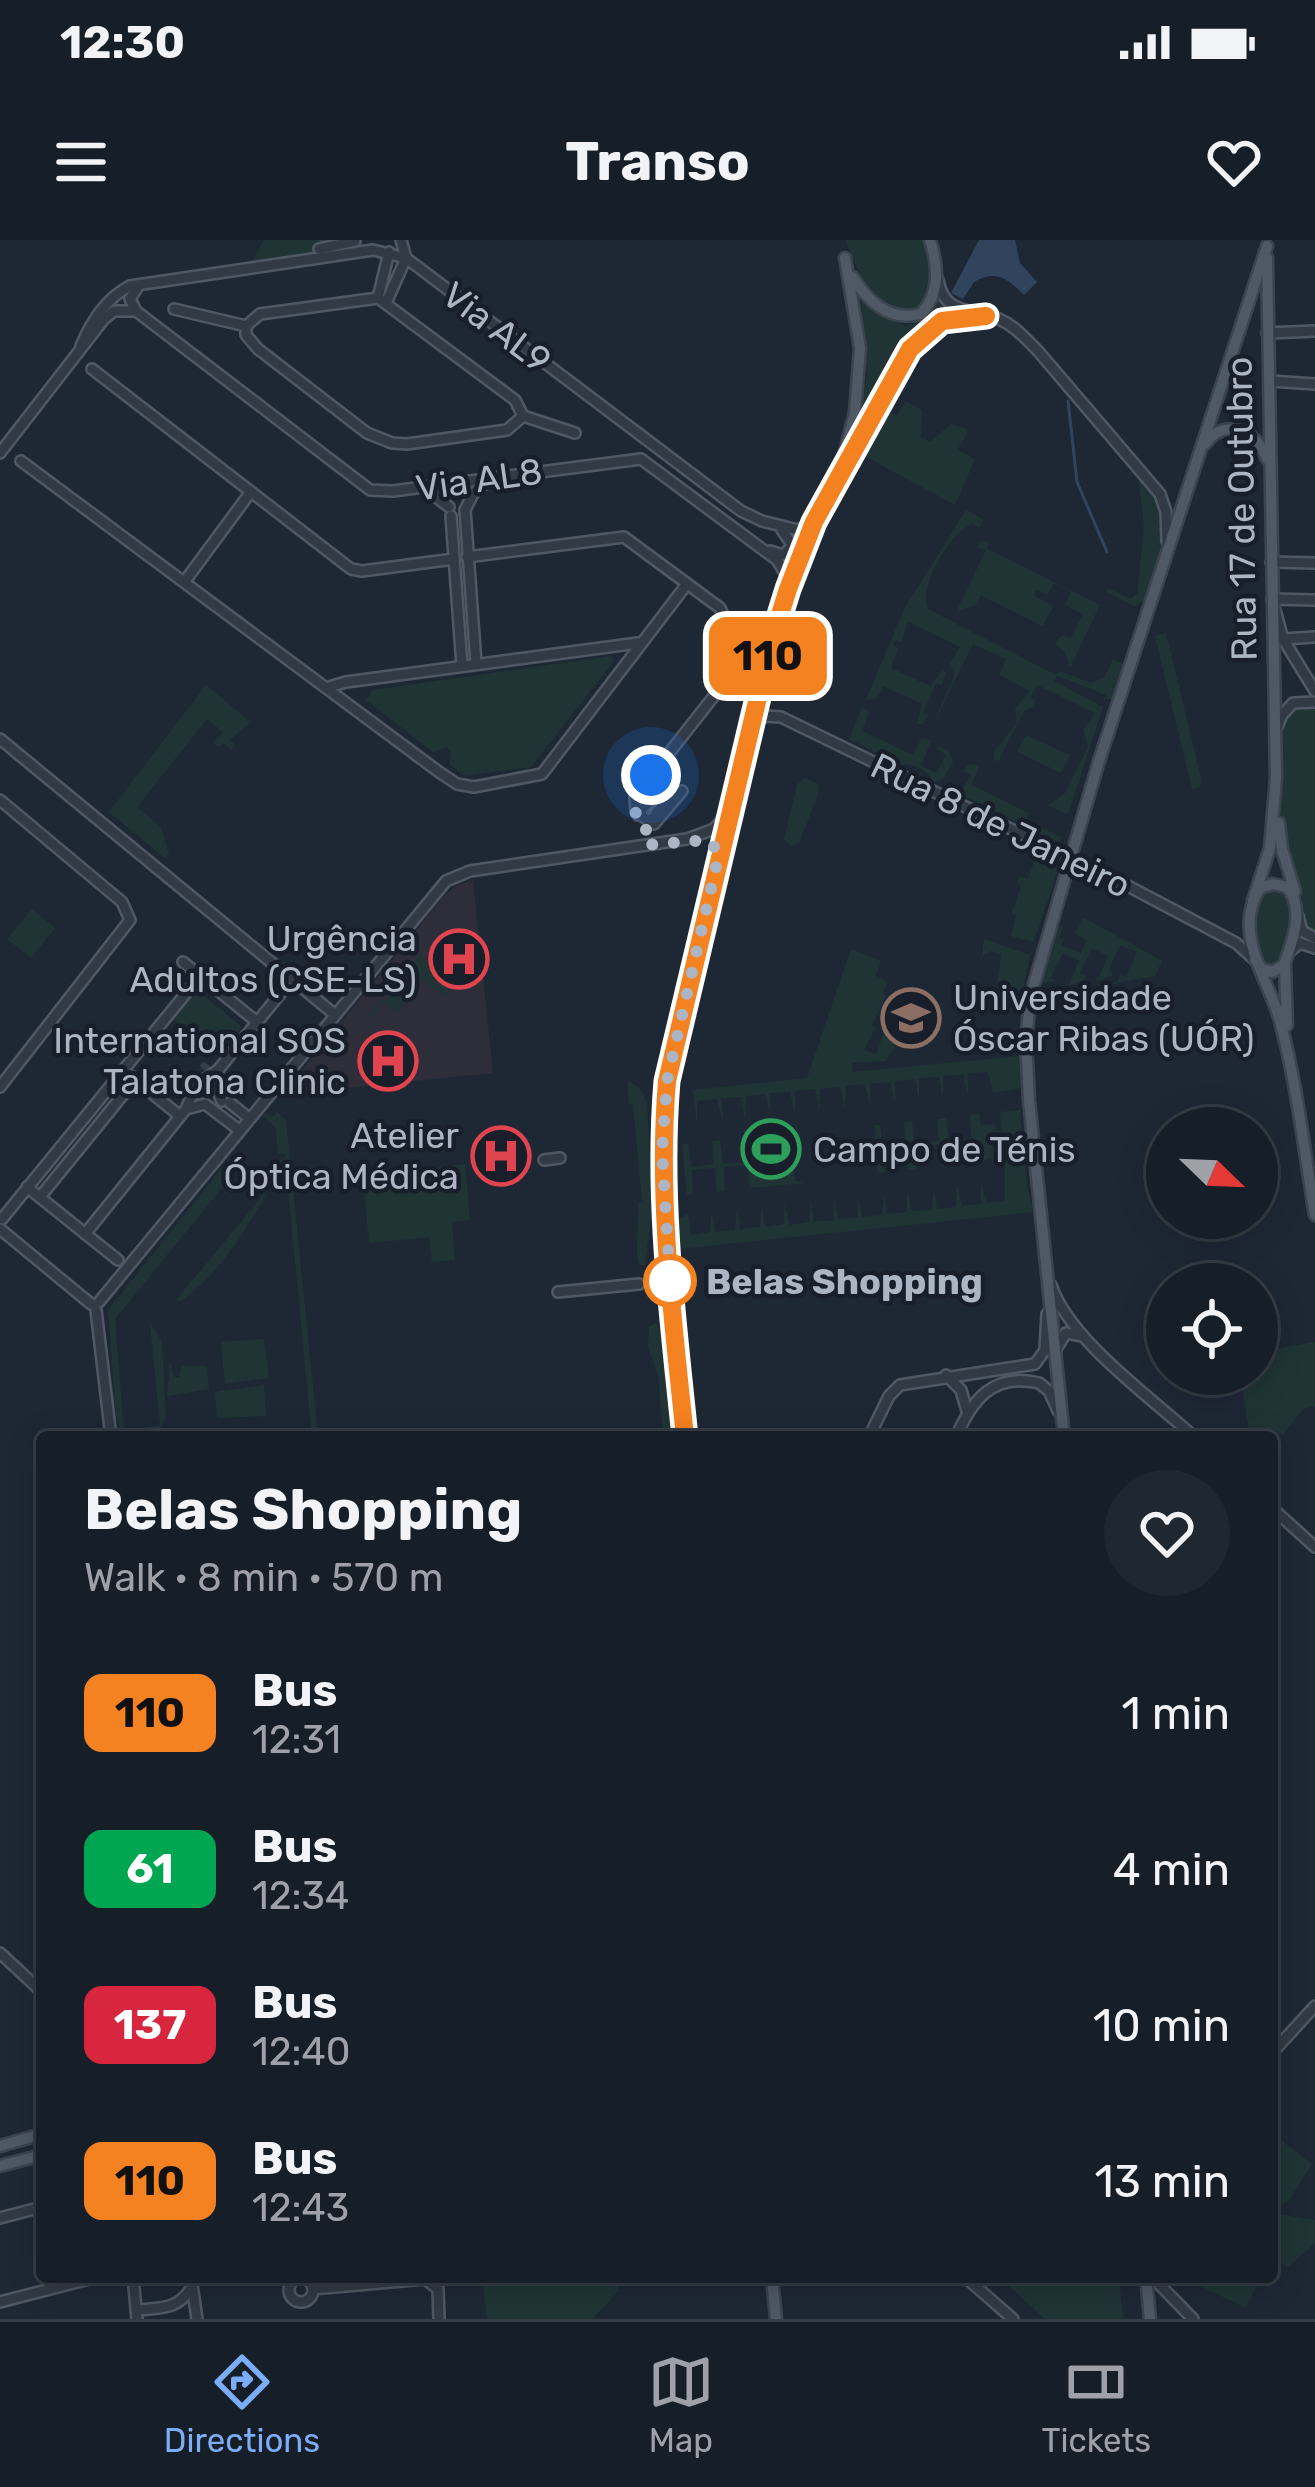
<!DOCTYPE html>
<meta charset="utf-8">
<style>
body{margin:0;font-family:Rubik,sans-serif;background:#1f2730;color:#f1f3f6;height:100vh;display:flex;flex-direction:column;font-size:45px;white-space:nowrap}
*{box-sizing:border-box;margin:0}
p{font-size:39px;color:#9ea2a8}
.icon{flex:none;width:66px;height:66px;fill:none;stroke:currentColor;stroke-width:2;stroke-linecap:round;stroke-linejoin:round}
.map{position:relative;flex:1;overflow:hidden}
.sheet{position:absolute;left:36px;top:1191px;width:1242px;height:852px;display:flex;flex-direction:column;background:#161e28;border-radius:12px;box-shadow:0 6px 30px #0003,0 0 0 3px #353c45}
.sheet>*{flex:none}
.badge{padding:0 24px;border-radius:18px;font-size:42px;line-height:78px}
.needle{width:78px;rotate:113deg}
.controls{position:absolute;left:1146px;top:867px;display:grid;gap:24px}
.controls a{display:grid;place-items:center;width:132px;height:132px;border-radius:50%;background:#161e28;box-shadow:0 6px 30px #0003,0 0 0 3px #353c45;font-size:60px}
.you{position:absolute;width:60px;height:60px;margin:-30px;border:9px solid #fff;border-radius:50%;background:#1a73e8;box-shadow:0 0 0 18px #1a73e833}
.map>.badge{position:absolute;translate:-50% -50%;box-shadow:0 0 0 6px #fff}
.round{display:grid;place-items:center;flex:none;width:126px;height:126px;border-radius:63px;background:#1f2730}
.summary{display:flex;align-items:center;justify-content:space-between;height:204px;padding:0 48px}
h1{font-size:57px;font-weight:700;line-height:90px}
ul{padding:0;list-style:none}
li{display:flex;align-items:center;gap:36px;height:156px;padding:0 48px}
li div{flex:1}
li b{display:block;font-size:45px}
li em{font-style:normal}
li .badge{min-width:132px;font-weight:700;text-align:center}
.status{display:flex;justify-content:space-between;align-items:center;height:84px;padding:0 60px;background:#161e28;direction:ltr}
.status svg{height:33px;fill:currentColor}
header{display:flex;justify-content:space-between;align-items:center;height:156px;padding:0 48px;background:#161e28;font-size:54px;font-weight:700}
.tab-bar{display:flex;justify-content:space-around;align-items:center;height:168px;border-top:3px solid #353c45;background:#161e28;font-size:33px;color:#9ea2a8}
.tab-bar a{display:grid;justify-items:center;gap:6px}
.tab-bar .current{color:#7badf8}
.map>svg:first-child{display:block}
</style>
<div class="status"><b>12:30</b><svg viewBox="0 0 49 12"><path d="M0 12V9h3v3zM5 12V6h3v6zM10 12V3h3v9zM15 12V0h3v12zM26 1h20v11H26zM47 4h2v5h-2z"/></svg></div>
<header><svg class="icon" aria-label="menu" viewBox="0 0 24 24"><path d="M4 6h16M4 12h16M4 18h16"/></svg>Transo<svg class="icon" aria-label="heart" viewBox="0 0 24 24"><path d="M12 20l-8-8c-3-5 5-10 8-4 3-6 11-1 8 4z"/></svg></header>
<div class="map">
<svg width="1315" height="2079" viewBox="0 0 1315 2079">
<rect width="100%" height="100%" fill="#1e2835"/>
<!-- medical -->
<polygon fill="#2e2d3a" points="473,640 493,833 307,852 293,841 444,656 456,646"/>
<!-- green -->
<g fill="#203436">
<polygon points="264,0 320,0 312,15 253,20"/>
<path d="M846,0H925L931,47L921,68L903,73C870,58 857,33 846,0Z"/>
<polygon points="861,57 880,75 906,86 930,77 938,62 946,70 911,95 857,195 867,135"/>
<polygon points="906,161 922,170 921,197 930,202 951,184 966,189 967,195 957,210 975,219 955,265 859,213 883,170 897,176"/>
<path d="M1138,232C1171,273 1165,312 1147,359L1134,366L1106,352L1108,348L1130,359L1137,354L1144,287Z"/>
<path d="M966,270L984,280L980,288L972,284C951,292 918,345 928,369L1056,435L1059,431L1091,443L1104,438L1113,419L1123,424L1112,459H1105L1106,455L1057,436L1054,441L1103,467L1068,574L1048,566L1065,553L1088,507L1083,490L1095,473L1037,445L1031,457L1035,461L1032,468L1024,471L999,520L994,521V511L1017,483L1015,468L1030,451L999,435L1006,419L973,404L931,489L955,434L949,424L960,407L908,382L901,402L896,400L893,406L898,409L891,428L930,446L943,430L946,433L942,445L936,443L923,472L928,475L923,484H917L922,464L883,446L876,459L866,460L904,369Z"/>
<polygon points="982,300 989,303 987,309 1100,365 1070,428 1065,412 1055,403 1062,395 1070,399 1083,374 1065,365 1071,351 1054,343 1047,355 1036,350 1034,356 1053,366 1043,386 981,355 976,365 956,372 986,310 977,307"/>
<polygon points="1166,393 1201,538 1200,547 1192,549 1155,396"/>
<polygon points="612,416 614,421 531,527 465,536 449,524 451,511 447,507 433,512 366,460 373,450"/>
<polygon points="206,445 250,482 230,500 234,505 231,510 223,503 219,507 214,503 223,492 207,479 137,567 161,587 169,614 166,619 109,572"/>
<polygon points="1315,465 1315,692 1303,684 1302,655 1287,620 1281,584 1281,490 1291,468"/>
<path d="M862,467L869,472L862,491L913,515L922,497L931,501L921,526L937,533L946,515L937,509L938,506L949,511L953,522L942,540L934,542C928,531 914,522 901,525L849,499Z"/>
<polygon points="1026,495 1070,515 1061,533 1017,512"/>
<polygon points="975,524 979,527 971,545 1029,573 1026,580 1061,597 1059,603 966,557 962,549 972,535 963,531 968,525"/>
<polygon points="804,538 818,544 819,552 799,603 792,606 784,599 797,545"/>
<polygon points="1038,611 1059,626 1034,702 1011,696 1016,675 1012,673 1021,646 1017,643 1019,636 1028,639"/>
<path d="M1269,648L1288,652C1293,676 1293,713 1272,728L1263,724C1253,700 1248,666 1269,648Z"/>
<polygon points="32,669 55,688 31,718 7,699"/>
<polygon points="1083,677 1162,721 1155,736 1111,744 1118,741 1120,735 1126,737 1137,712 1120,705 1109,729 1113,735 1097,741 1108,716 1092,708 1080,733 1086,736 1084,740 1068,746 1079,721 1063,713 1051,738 1056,741 1041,743 1058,686 1063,688 1059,697 1063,700 1061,705 1081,713 1087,700 1075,694"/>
<polygon points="984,699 1030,715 1018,771 993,771 987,762 995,761 1001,715 991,711 983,715 981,725"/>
<polygon points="851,709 881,721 876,735 887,742 883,754 886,756 872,785 876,787 864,810 876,814 887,784 891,786 895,807 885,821 852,823 853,832 1020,816 1021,848 993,853 988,832 968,833 968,856 963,834 943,836 943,858 939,837 919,838 919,861 915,839 895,841 895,863 890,842 870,844 870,866 865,844 846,846 845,869 840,847 820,849 820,871 815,849 795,851 795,874 790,852 770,853 770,876 766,854 746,856 745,879 741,857 721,858 723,881 717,859 697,861 697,884 693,850 807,838"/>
<polygon points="421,711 422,717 454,743 444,757 410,730 397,746 410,757 398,773 384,762 370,778 368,776 381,759 385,761"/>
<polygon points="197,750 242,787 217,817 173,779"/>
<path d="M627,841L639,847L647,861L652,970L645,1025H639C634,1007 640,982 638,962L642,961L633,864H629Z"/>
<polygon points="1020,870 1027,949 1034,972 678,1009 675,981 688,974 691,995 710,992 712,971 715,992 735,990 737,968 740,989 760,987 762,966 765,987 784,984 784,964 790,985 809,982 811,961 814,982 834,980 834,959 838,979 858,977 858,956 862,977 882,975 884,953 887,974 907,972 907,951 912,971 932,970 934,948 937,969 956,967 957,946 962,966 981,964 981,943 986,963 1005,961 1005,921 992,922 991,918 975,924 972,902 949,904 951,926 942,927 939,905 915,907 917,929 908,930 906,908 883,910 885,932 878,933 874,885 880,885 883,906 905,904 904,882 912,881 915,903 939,901 937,879 946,878 949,900 971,898 970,875 979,874 981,885 995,884 996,891 1001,891 1000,872"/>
<polygon points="277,872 286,880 318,1197 312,1197 288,948 278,920 285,919 285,914 278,914 276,888 263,876 266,873 273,877"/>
<polygon points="800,893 801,898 791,899 792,917 785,918 792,920 795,941 805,943 750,948 748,925 724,927 725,951 717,952 714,928 692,930 693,954 687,955 682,904 688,904 691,927 714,924 712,901 720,900 723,924 747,922 746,898"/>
<polygon points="230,918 236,923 234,933 115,1079 123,1182 128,1197 122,1197 116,1175 108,1070"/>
<polygon points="465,924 470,980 452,982 455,1020 432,1022 429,997 369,1003 363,934"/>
<path d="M259,949H264L265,956C242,996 219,1034 180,1062L177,1059L264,954Z"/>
<polygon points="150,1083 162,1102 166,1177 159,1191 136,1195 133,1189 160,1185"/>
<polygon points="656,1083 669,1108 678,1182 672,1190 663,1191 658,1135 648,1107 649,1086"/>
<polygon points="264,1099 269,1138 225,1144 221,1102"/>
<polygon points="1315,1102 1315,1166 1303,1169 1283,1195 1278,1191 1250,1197 1240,1134 1257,1134 1257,1112"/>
<polygon points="170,1123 174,1137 179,1137 182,1126 207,1126 209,1149 167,1156"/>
<polygon points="264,1145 266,1176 217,1178 215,1152"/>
<polygon points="1272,1893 1312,1924 1288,1962 1272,1965"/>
<polygon points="1272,1973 1315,1980 1315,2003 1288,2027 1272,2018"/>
<polygon points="482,2037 615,2037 619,2051 592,2079 487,2079"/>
<polygon points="999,2037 1119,2037 1123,2079 1045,2079"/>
<polygon points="1181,2037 1261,2037 1246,2068"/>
</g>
<!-- water -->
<path fill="#31445d" d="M979,0H1015L1020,23L1037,42L1024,55C1008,39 996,29 974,42L963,59L951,53Z"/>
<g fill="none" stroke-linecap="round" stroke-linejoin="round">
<!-- stream -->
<polyline stroke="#31445d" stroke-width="3" points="1068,161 1077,242 1107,312"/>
<!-- minor-tunnel -->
<g stroke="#333d4a" stroke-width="9" stroke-dasharray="9 4.5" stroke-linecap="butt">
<polyline points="322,3 324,0"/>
<polyline points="203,829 207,824"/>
</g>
<defs>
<g id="minor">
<polyline points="319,9 355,1"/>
<path d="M938,40C944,76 973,68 999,79C1015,86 1026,99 1038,111L1160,254L1166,272L1167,301"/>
<polyline points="139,45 130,59 136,71 370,250 393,251 641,219 777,320 786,335 787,349"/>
<polyline points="378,58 389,12"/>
<polyline points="386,63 406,18 401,0"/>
<polyline points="174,69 246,86"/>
<polyline points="246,86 260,74 378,58 515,160 523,176 575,193"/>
<polyline points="246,86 246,95 258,109 367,193 392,203 407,204 507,190 523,176"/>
<polyline points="1267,93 1315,91"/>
<path d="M81,106C91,82 106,58 130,46L373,10L406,18L741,271L762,281L798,290L814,282"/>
<polyline points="92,129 351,329 362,331 454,319"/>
<polyline points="1269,141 1315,144"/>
<polyline points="0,213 104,79 114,71 136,71"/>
<polyline points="21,221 439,532 457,544 474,547 542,534 687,344"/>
<polyline points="837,244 910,109 942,81 969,76"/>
<polyline points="426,249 449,267"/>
<polyline points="451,276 462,426"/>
<polyline points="770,311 783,315 793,306 782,290"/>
<polyline points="467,317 624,297 720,368 725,379 730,423 725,442 640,550 635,557 636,572 654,584 682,551"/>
<polyline points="1271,322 1315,323"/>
<polyline points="185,341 250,253"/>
<polyline points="1315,360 1272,359 1283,399 1315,451"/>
<polyline points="1283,399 1315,397"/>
<polyline points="476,424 465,270 473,254 488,241"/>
<polyline points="329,447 346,442 638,403"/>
<polyline points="1277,487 1282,475 1293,463 1315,462"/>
<polyline points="751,490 764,476 781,477 1128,646 1236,703 1255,720"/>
<polyline points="0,499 334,774"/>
<polyline points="0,560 122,662 130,680 0,847"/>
<polyline points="638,575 650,560"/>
<polyline points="649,583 672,552"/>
<polyline points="1298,676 1302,691 1315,698"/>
<polyline points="1289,712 1300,703 1315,708"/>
<polyline points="183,722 257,782"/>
<polyline points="123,830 180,876"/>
<polyline points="218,830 215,846 222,861"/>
<polyline points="230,863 249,878"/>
<polyline points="186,869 205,864 239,890"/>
<polyline points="544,920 560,918"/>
<polyline points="27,947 118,1020"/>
<polyline points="40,957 135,840"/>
<polyline points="2,979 200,736"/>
<polyline points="0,989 91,1064"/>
<polyline points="85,994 186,869 196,845 218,830 285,748"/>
<path d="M1051,1045C1070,1101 1151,1157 1194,1197"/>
<polyline points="558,1052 639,1044"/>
<polyline points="99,1062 446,641 470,631 687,599 714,589 727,574"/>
<polyline points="96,1070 111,1197"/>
<polyline points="1056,1109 1066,1093 1082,1096"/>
<polyline points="946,1135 961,1150 967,1171"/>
<polyline points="869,1197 889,1156 900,1145 1035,1124 1045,1110 1047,1074"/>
<path d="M956,1197C972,1160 993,1132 1039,1143L1049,1151L1058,1171"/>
<polyline points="1272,1268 1315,1307"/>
<polyline points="0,1713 42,1752"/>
<polyline points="1272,1813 1315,1766"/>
<polyline points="0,1978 42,1967"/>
<polyline points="133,2037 137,2079"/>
<polyline points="191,2037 197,2079"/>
<polyline points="965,2037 1013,2079"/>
<polyline points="1152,2037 1193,2079"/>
<circle cx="301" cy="2050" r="12"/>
<polyline points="313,2049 425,2039 438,2049 439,2079"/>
<polyline points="0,2062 97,2037"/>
<path d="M136,2070C161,2068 178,2070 192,2047"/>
</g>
<g id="major">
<path d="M853,37C868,62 890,82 921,74C941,52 938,26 930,0"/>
<path d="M1205,204C1224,177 1257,190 1267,219"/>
<polyline points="1279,583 1282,609 1295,652"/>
<polyline points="1253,660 1270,608 1276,538 1267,18"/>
<path d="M1255,720L1262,729L1272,732L1284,725C1293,700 1305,669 1287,647L1273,644L1260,648C1252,661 1248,677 1250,692C1253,724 1272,751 1280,781C1297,844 1304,910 1315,975"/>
<polyline points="1285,726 1287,785"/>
<polyline points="685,1197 664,960 662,911 667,841 720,607 771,408 803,306 843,219 855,172 860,108 845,18"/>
<polyline points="1064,1197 1029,860 1026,802 1030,758 1099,521 1267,6"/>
<polyline points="0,1906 42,1894"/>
<polyline points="0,1926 42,1915"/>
<polyline points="772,2037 776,2079"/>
<polyline points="1146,2037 1150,2079"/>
</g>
</defs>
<!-- minor casing -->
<use href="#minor" stroke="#4f5864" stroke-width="14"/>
<!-- major casing -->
<use href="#major" stroke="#3b434f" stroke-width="15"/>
<!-- minor -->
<use href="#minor" stroke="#323a46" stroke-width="9"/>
<!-- major -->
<use href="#major" stroke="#4f5966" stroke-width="10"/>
</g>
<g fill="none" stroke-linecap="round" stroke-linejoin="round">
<defs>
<path id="line" d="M685,1197C673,1079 657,960 667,841L770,407L788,349L814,282L910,109L942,81L986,76"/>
</defs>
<!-- line casing -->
<use href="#line" stroke="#fff" stroke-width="27"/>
<!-- line -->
<use href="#line" stroke="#f58220" stroke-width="18"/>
<!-- walk -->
<polyline stroke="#abb5c3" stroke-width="12" stroke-dasharray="0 21.6" points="651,535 635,557 635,572 646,582 646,605 706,600 713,604 718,618 667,841 662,911 670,1041"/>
</g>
<!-- icons -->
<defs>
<symbol id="hospital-ring" viewBox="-11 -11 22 22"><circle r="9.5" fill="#181f2a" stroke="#e0444e" stroke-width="1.5"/><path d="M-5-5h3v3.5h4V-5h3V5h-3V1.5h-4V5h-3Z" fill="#e0444e"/></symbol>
<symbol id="university-ring" viewBox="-11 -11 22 22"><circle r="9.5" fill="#181f2a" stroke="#8d6e63" stroke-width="1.5"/><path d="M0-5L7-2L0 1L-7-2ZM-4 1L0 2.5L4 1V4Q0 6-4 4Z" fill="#8d6e63"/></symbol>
<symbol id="stadium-ring" viewBox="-11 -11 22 22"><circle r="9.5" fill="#181f2a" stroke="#2e9e5b" stroke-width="1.5"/><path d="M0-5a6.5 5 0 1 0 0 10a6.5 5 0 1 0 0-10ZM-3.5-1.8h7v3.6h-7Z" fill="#2e9e5b"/></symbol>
</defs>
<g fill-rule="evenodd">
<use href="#hospital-ring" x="426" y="686" width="66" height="66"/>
<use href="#university-ring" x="878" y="745" width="66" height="66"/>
<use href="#hospital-ring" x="355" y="788" width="66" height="66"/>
<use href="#stadium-ring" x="738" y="876" width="66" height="66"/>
<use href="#hospital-ring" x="468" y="883" width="66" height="66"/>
</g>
<!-- markers -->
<circle fill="#fff" stroke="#f58220" stroke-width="6" cx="670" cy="1041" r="24"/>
<g text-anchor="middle" stroke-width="9" stroke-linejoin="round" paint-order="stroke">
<!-- street labels -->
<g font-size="36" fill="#abb5c3" stroke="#181f2a">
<text transform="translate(497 87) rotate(37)" y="13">Via AL9</text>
<text transform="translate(479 239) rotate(-8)" y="13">Via AL8</text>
<text transform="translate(1241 269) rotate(-91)" y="13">Rua 17 de Outubro</text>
<text transform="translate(1001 585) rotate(26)" y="13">Rua 8 de Janeiro</text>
</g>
<!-- poi labels -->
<g font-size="36" fill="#abb5c3" stroke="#181f2a" text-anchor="end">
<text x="417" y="711">Urgência<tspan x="417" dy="41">Adultos (CSE-LS)</tspan></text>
<text x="953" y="770" text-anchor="start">Universidade<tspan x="953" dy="41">Óscar Ribas (UÓR)</tspan></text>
<text x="346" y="813">International SOS<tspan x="346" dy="41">Talatona Clinic</tspan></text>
<text x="459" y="908">Atelier<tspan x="459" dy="41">Óptica Médica</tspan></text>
<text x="813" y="922" text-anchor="start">Campo de Ténis</text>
</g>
<!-- stop labels -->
<g font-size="36" font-weight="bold" fill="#abb5c3" stroke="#181f2a" text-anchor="start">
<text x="706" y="1054">Belas Shopping</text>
</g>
</g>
</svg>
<div class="controls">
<a><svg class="needle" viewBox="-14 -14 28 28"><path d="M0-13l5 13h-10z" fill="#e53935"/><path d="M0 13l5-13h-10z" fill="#9ea2a8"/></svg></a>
<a><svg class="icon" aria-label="locate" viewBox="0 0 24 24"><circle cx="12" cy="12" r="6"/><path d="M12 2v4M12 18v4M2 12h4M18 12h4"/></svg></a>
</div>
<div class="you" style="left:651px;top:535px"></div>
<b class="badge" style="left:768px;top:416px;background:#f58220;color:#111">110</b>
<section class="sheet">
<div class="summary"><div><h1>Belas Shopping</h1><p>Walk · 8 min · 570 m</p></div><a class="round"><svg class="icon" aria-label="heart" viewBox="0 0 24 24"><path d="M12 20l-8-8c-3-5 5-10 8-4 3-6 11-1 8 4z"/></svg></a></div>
<ul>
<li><span class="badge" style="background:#f58220;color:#111">110</span><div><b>Bus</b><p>12:31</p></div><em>1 min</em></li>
<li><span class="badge" style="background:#00a651;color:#fff">61</span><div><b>Bus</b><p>12:34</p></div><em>4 min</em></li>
<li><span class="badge" style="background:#d7263d;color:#fff">137</span><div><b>Bus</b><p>12:40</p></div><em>10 min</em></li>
<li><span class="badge" style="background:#f58220;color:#111">110</span><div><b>Bus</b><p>12:43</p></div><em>13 min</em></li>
</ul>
</section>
</div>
<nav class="tab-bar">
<a class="current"><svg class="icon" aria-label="directions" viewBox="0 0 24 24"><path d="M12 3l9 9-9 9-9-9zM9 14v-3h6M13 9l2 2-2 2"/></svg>Directions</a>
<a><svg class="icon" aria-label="map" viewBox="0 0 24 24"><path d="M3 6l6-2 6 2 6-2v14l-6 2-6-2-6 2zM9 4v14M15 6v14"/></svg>Map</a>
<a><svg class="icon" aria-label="tickets" viewBox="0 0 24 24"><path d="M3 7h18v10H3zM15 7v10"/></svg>Tickets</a>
</nav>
